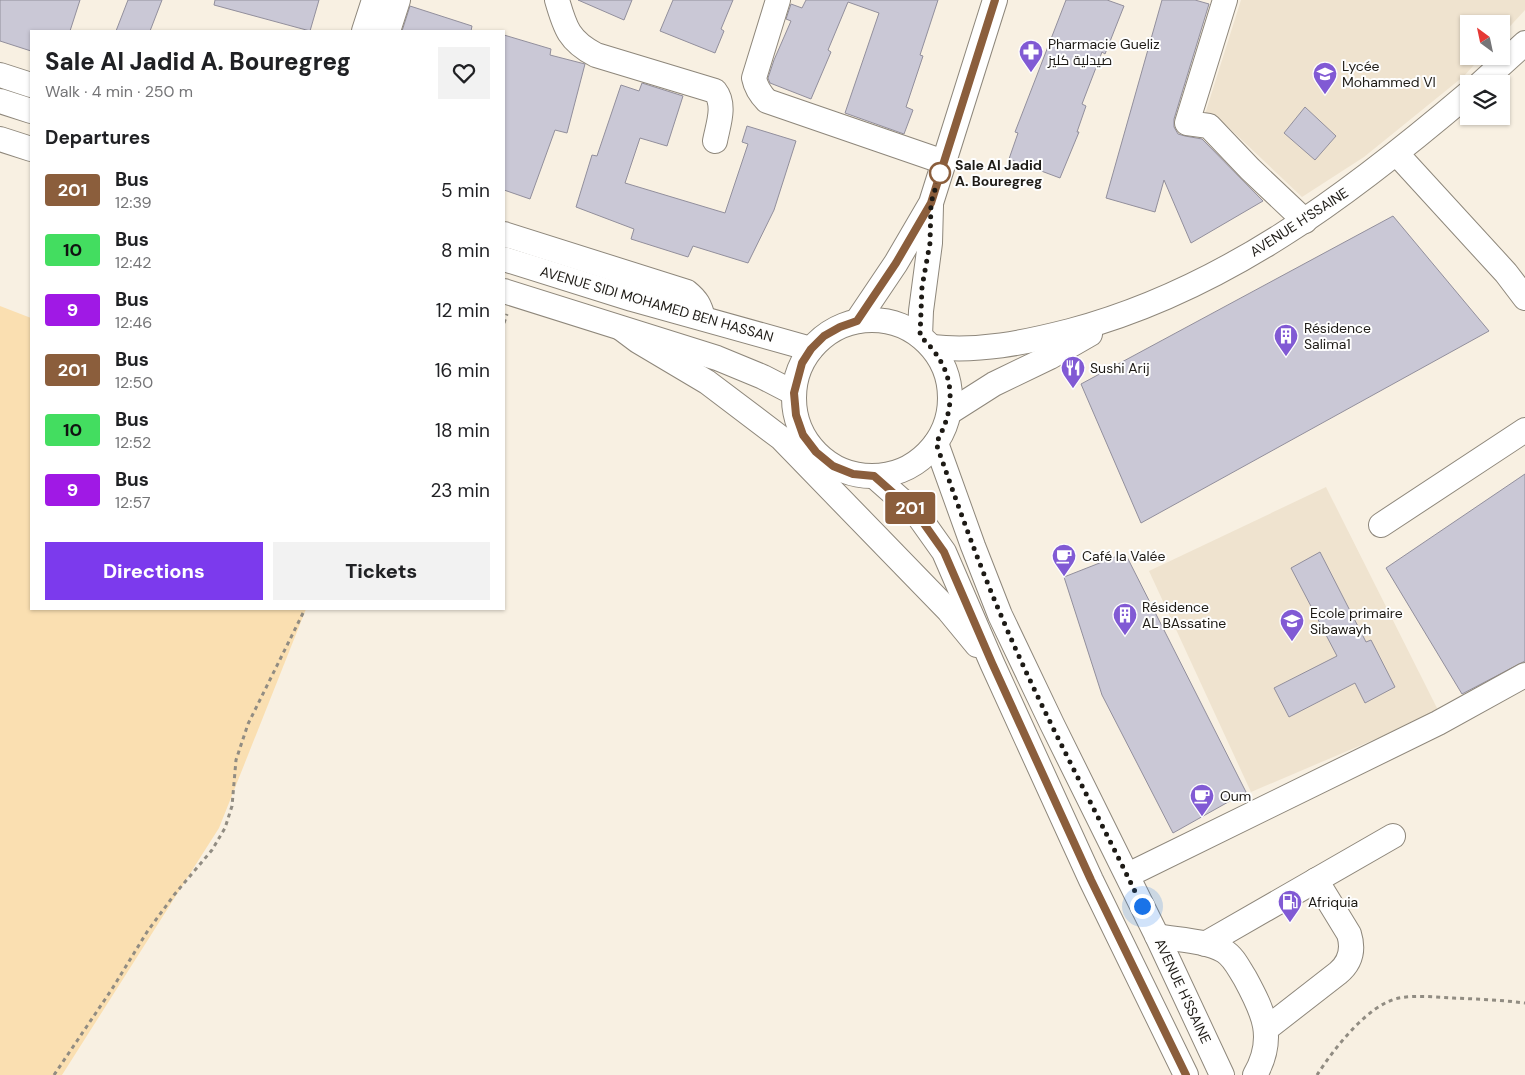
<!DOCTYPE html>
<meta charset="utf-8">
<style>
body{margin:0;font-family:"DM Sans",Cairo,sans-serif;background:#f2f2f2;color:#202124;height:100vh;display:flex;flex-direction:column;font-size:19px;white-space:nowrap}
*{box-sizing:border-box;margin:0}
p{font-size:16px;color:#757577}
.icon{flex:none;width:28px;height:28px;fill:none;stroke:currentColor;stroke-width:2;stroke-linecap:round;stroke-linejoin:round}
.map{position:relative;flex:1;overflow:hidden}
.side{position:absolute;left:30px;top:30px;width:475px;height:580px;display:flex;flex-direction:column;background:#fff;border-radius:0px;box-shadow:0 1px 4px #0004}
.side>*{flex:none}
.badge{padding:0 10px;border-radius:4px;font-size:18px;line-height:32px}
.needle{width:32px;rotate:327deg}
.tools{position:absolute;left:1460px;top:15px;display:grid;gap:10px}
.tools a{display:grid;place-items:center;width:50px;height:50px;border-radius:0px;background:#fff;box-shadow:0 1px 4px #0004;font-size:25px}
.you{position:absolute;width:25px;height:25px;margin:-12px;border:4px solid #fff;border-radius:50%;background:#1a73e8;box-shadow:0 0 0 8px #1a73e833}
.map>.badge{position:absolute;translate:-50% -50%;box-shadow:0 0 0 2px #fff}
h2{padding:0 15px;font-size:19px;line-height:45px}
.round{display:grid;place-items:center;flex:none;width:52px;height:52px;border-radius:0px;background:#f2f2f2}
.head{display:flex;align-items:center;justify-content:space-between;height:85px;padding:0 15px}
h1{font-size:24px;font-weight:800;line-height:38px}
.primary-button{display:flex;gap:10px;margin-top:auto;padding:10px 15px}
.primary-button a{flex:1;height:58px;border-radius:0px;background:#7c3aed;color:#fff;font-size:20px;font-weight:800;line-height:58px;text-align:center}
.primary-button a+a{background:#f2f2f2;color:#202124}
ul{padding:0;list-style:none}
li{display:flex;align-items:center;gap:15px;height:60px;padding:0 15px}
li div{flex:1}
li b{display:block;font-size:19px}
li em{font-style:normal}
li .badge{min-width:55px;font-weight:700;text-align:center}
.map>svg:first-child{display:block}
</style>
<div class="map">
<svg width="1525" height="1075" viewBox="0 0 1525 1075">
<rect width="100%" height="100%" fill="#f8f0e2"/>
<!-- built -->
<g fill="#efe3cf">
<polygon points="1241,0 1525,0 1525,10 1501,36 1501,24 1469,24 1469,56 1482,56 1464,76 1364,157 1302,197 1224,123 1205,114"/>
<polygon points="1326,487 1439,712 1251,792 1149,571"/>
</g>
<!-- green -->
<polygon fill="#fadfb1" points="0,306 31,318 31,609 306,609 219,828 62,1075 0,1075"/>
<!-- building -->
<g fill="#cac8d6" stroke="#928f9c">
<polygon points="0,0 80,0 70,31 31,31 31,51 0,41"/>
<polygon points="128,0 162,0 150,31 116,31"/>
<polygon points="215,0 319,0 310,31 214,5"/>
<polygon points="578,0 632,0 624,20"/>
<polygon points="673,0 733,0 721,29 724,31 715,53 660,31"/>
<polygon points="806,0 938,0 920,55 923,56 906,107 913,110 904,134 845,113 879,13 848,2 828,50 831,52 811,99 770,83 768,78 774,60 791,21 786,19 791,4 802,8"/>
<polygon points="1066,0 1107,0 1124,6 1105,54 1102,52 1082,104 1086,106 1077,132 1079,132 1060,178 1009,159 1018,133 1015,132"/>
<polygon points="1162,0 1195,0 1209,4 1174,119 1174,127 1178,134 1185,136 1202,139 1263,201 1191,243 1164,180 1155,212 1106,198"/>
<polygon points="410,6 472,26 471,31 402,31"/>
<polygon points="504,35 551,49 550,55 585,64 567,133 555,130 530,199 504,190"/>
<polygon points="642,83 683,96 667,146 640,138 625,183 725,213 748,144 742,142 747,126 796,141 774,210 748,263 693,246 688,257 631,239 634,229 576,207 592,155 597,156 621,85 639,91"/>
<polygon points="1305,107 1336,136 1315,160 1284,133"/>
<polygon points="1393,216 1489,331 1141,523 1081,384"/>
<polygon points="1525,474 1525,661 1462,694 1386,568"/>
<polygon points="1320,552 1366,642 1371,640 1395,687 1365,703 1355,683 1289,717 1274,688 1337,656 1291,568"/>
<polygon points="1125,553 1246,792 1173,833 1102,695 1064,577"/>
</g>
<g fill="none" stroke-linecap="round" stroke-linejoin="round">
<defs>
<g id="minor">
<path d="M557,0C565,28 569,41 596,55L715,91C726,105 718,125 715,141"/>
<path d="M778,0L754,78C756,88 760,94 767,101L944,162"/>
<polyline points="1225,0 1187,123 1209,126 1250,169 1305,221"/>
<polyline points="364,31 374,0"/>
<polyline points="388,31 398,0"/>
<polyline points="0,75 31,85"/>
<polyline points="1480,84 1525,43"/>
<polyline points="0,101 31,111"/>
<polyline points="0,139 31,149"/>
<polyline points="1397,154 1506,273 1525,298"/>
<path d="M504,234L687,292C697,300 700,306 703,318"/>
<polyline points="504,259 632,299 811,349"/>
<polyline points="504,291 717,358 763,377 794,393"/>
<circle cx="872" cy="398" r="78"/>
<polyline points="857,321 896,263 931,203 995,0"/>
<polyline points="622,329 638,341 707,382 781,438 949,611 977,645"/>
<polyline points="920,336 921,311 930,243 931,206"/>
<path d="M932,347C980,352 1023,343 1070,331C1224,290 1349,195 1469,93"/>
<polyline points="950,412 994,384 1050,357 1090,334"/>
<polyline points="936,443 973,546 1000,615 1052,724 1157,936 1222,1075"/>
<polyline points="874,476 917,514 944,552 992,663 1091,880 1186,1075"/>
<polyline points="1381,525 1525,430"/>
<polyline points="1128,875 1438,723 1525,675"/>
<path d="M1157,936C1178,940 1206,940 1224,951C1234,957 1239,969 1245,978C1264,1013 1276,1038 1255,1075"/>
<polyline points="1205,944 1393,836"/>
<path d="M1266,1029L1338,973C1350,963 1354,950 1349,934L1316,880"/>
</g>
</defs>
<!-- minor casing -->
<use href="#minor" stroke="#8e877b" stroke-width="26"/>
<!-- path -->
<g stroke="#918c82" stroke-width="3" stroke-dasharray="4 4" stroke-linecap="butt">
<polyline points="504,323 507,314"/>
<polyline points="54,1075 112,989 147,932 174,895 212,850 225,828 232,806 236,760 248,724 305,609"/>
<path d="M1317,1075C1333,1050 1368,1004 1399,998C1416,995 1435,997 1453,998C1477,999 1501,1000 1525,1003"/>
</g>
<!-- minor -->
<use href="#minor" stroke="#fff" stroke-width="24"/>
</g>
<g fill="none" stroke-linecap="round" stroke-linejoin="round">
<defs>
<polyline id="line" points="995,0 931,203 896,263 857,321 840,327 824,336 811,349 802,363 794,393 796,415 803,435 816,452 833,466 853,474 874,476 917,514 944,552 992,663 1091,880 1186,1075"/>
</defs>
<!-- line casing -->
<use href="#line" stroke="#fff" stroke-width="11"/>
<!-- line -->
<use href="#line" stroke="#8b5e3c" stroke-width="8"/>
<!-- walk -->
<path stroke="#1d1a15" stroke-width="5" stroke-dasharray="0 9" d="M940,173L931,203L930,243L922,287L920,336C954,367 959,403 936,443C956,500 976,557 1000,613C1042,713 1095,808 1142,906"/>
</g>
<!-- icons -->
<defs>
<symbol id="pharmacy-pin" viewBox="-11 -11 22 30"><path d="M0 17L-7.5 6A9.5 9.5 0 1 1 7.5 6Z" fill="#815ad4" stroke="#fefefe"/><path d="M-2-6h4v4h4v4h-4v4h-4v-4h-4v-4h4Z" fill="#fff"/></symbol>
<symbol id="university-pin" viewBox="-11 -11 22 30"><path d="M0 17L-7.5 6A9.5 9.5 0 1 1 7.5 6Z" fill="#815ad4" stroke="#fefefe"/><path d="M0-5L7-2L0 1L-7-2ZM-4 1L0 2.5L4 1V4Q0 6-4 4Z" fill="#fff"/></symbol>
<symbol id="building-pin" viewBox="-11 -11 22 30"><path d="M0 17L-7.5 6A9.5 9.5 0 1 1 7.5 6Z" fill="#815ad4" stroke="#fefefe"/><path d="M-4-6H4V6H1V3H-1V6H-4ZM-2.5-4.3h1.7v1.8h-1.7ZM.8-4.3h1.7v1.8H.8ZM-2.5-1h1.7V.8h-1.7ZM.8-1h1.7V.8H.8Z" fill="#fff"/></symbol>
<symbol id="restaurant-pin" viewBox="-11 -11 22 30"><path d="M0 17L-7.5 6A9.5 9.5 0 1 1 7.5 6Z" fill="#815ad4" stroke="#fefefe"/><path d="M-5-6h1v4h1v-4h1v4h1v-4h1v5L-1.5 .5V6h-2V.5L-5-1ZM5-6V6H3V1.5H1.5Q1.5-4 5-6Z" fill="#fff"/></symbol>
<symbol id="cafe-pin" viewBox="-11 -11 22 30"><path d="M0 17L-7.5 6A9.5 9.5 0 1 1 7.5 6Z" fill="#815ad4" stroke="#fefefe"/><path d="M-5.5-4.5H6V0H3Q3 3.5 0 3.5H-2.5Q-5.5 3.5-5.5 0ZM3-3.2v2h1.7v-2ZM-6 4.5H4V6H-6Z" fill="#fff"/></symbol>
<symbol id="school-pin" viewBox="-11 -11 22 30"><path d="M0 17L-7.5 6A9.5 9.5 0 1 1 7.5 6Z" fill="#815ad4" stroke="#fefefe"/><path d="M0-5L7-2L0 1L-7-2ZM-4 1L0 2.5L4 1V4Q0 6-4 4Z" fill="#fff"/></symbol>
<symbol id="fuel-pin" viewBox="-11 -11 22 30"><path d="M0 17L-7.5 6A9.5 9.5 0 1 1 7.5 6Z" fill="#815ad4" stroke="#fefefe"/><path d="M-5.5-6h7V0h2V4h1.3V-2.5L3-4.5l.8-.8L6-3V5H2.5V1h-1V6h-7ZM-4.2-4.7v3.2H.2V-4.7Z" fill="#fff"/></symbol>
</defs>
<g fill-rule="evenodd">
<use href="#pharmacy-pin" x="1017" y="38" width="28" height="38"/>
<use href="#university-pin" x="1311" y="60" width="28" height="38"/>
<use href="#building-pin" x="1272" y="322" width="28" height="38"/>
<use href="#restaurant-pin" x="1059" y="354" width="28" height="38"/>
<use href="#cafe-pin" x="1050" y="542" width="28" height="38"/>
<use href="#building-pin" x="1111" y="601" width="28" height="38"/>
<use href="#school-pin" x="1278" y="607" width="28" height="38"/>
<use href="#cafe-pin" x="1188" y="782" width="28" height="38"/>
<use href="#fuel-pin" x="1276" y="888" width="28" height="38"/>
</g>
<!-- markers -->
<circle fill="#fff" stroke="#8b5e3c" stroke-width="2.5" cx="940" cy="173" r="10"/>
<g text-anchor="middle" stroke-width="4" stroke-linejoin="round" paint-order="stroke">
<!-- poi labels -->
<g font-size="14" fill="#1d1a15" stroke="#fefefe" text-anchor="start">
<text x="1048" y="49">Pharmacie Gueliz<tspan x="1048" dy="16">صيدلية كليز</tspan></text>
<text x="1342" y="71">Lycée<tspan x="1342" dy="16">Mohammed VI</tspan></text>
<text x="1304" y="333">Résidence<tspan x="1304" dy="16">Salima1</tspan></text>
<text x="1090" y="373">Sushi Arij</text>
<text x="1082" y="561">Café la Valée</text>
<text x="1142" y="612">Résidence<tspan x="1142" dy="16">AL BAssatine</tspan></text>
<text x="1310" y="618">Ecole primaire<tspan x="1310" dy="16">Sibawayh</tspan></text>
<text x="1220" y="801">Oum</text>
<text x="1308" y="907">Afriquia</text>
</g>
<!-- stop labels -->
<g font-size="14" font-weight="bold" fill="#1d1a15" stroke="#fefefe" text-anchor="start">
<text x="955" y="170">Sale Al Jadid<tspan x="955" dy="16">A. Bouregreg</tspan></text>
</g>
<!-- street labels -->
<g font-size="14" fill="#1d1a15" stroke="#fefefe">
<text transform="translate(1299 222) rotate(-33)" y="5">AVENUE H'SSAINE</text>
<text transform="translate(657 304) rotate(16)" y="5">AVENUE SIDI MOHAMED BEN HASSAN</text>
<text transform="translate(1183 991) rotate(65)" y="5">AVENUE H'SSAINE</text>
</g>
</g>
</svg>
<div class="tools">
<a><svg class="needle" viewBox="-14 -14 28 28"><path d="M0-13l5 13h-10z" fill="#e53935"/><path d="M0 13l5-13h-10z" fill="#757577"/></svg></a>
<a><svg class="icon" aria-label="layers" viewBox="0 0 24 24"><path d="M12 4l9 5-9 5-9-5zM3 14l9 5 9-5"/></svg></a>
</div>
<div class="you" style="left:1142px;top:906px"></div>
<b class="badge" style="left:910px;top:508px;background:#8b5e3c;color:#fff">201</b>
<section class="side">
<div class="head"><div><h1>Sale Al Jadid A. Bouregreg</h1><p>Walk · 4 min · 250 m</p></div><a class="round"><svg class="icon" aria-label="heart" viewBox="0 0 24 24"><path d="M12 20l-8-8c-3-5 5-10 8-4 3-6 11-1 8 4z"/></svg></a></div>
<h2>Departures</h2>
<ul>
<li><span class="badge" style="background:#8b5e3c;color:#fff">201</span><div><b>Bus</b><p>12:39</p></div><em>5 min</em></li>
<li><span class="badge" style="background:#43dd60;color:#111">10</span><div><b>Bus</b><p>12:42</p></div><em>8 min</em></li>
<li><span class="badge" style="background:#a019e5;color:#fff">9</span><div><b>Bus</b><p>12:46</p></div><em>12 min</em></li>
<li><span class="badge" style="background:#8b5e3c;color:#fff">201</span><div><b>Bus</b><p>12:50</p></div><em>16 min</em></li>
<li><span class="badge" style="background:#43dd60;color:#111">10</span><div><b>Bus</b><p>12:52</p></div><em>18 min</em></li>
<li><span class="badge" style="background:#a019e5;color:#fff">9</span><div><b>Bus</b><p>12:57</p></div><em>23 min</em></li>
</ul>
<div class="primary-button"><a>Directions</a><a>Tickets</a></div>
</section>
</div>
